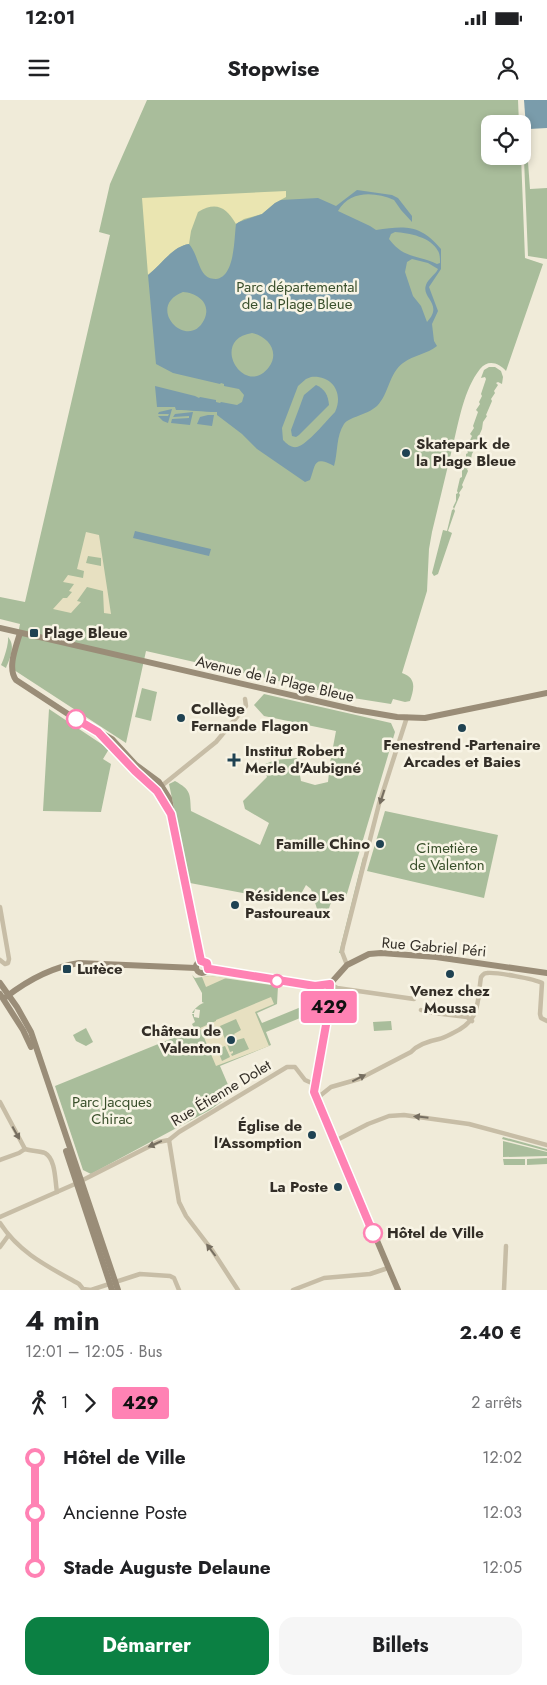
<!DOCTYPE html>
<html lang="fr">
<meta charset="utf-8">
<style>
body{margin:0;font-family:Jost,sans-serif;background:#f6f6f6;color:#202124;height:100vh;display:flex;flex-direction:column;font-size:19px;white-space:nowrap}
*{box-sizing:border-box;margin:0}
p{font-size:16px;color:#757577}
.icon{flex:none;width:28px;height:28px;fill:none;stroke:currentColor;stroke-width:2;stroke-linecap:round;stroke-linejoin:round}
.map{position:relative;height:1190px;overflow:hidden}
.side{display:flex;flex-direction:column;background:#fff;flex:1}
.side>*{flex:none}
.badge{padding:0 10px;border-radius:4px;font-size:18px;line-height:32px}
.tools{position:absolute;left:481px;top:15px;display:grid;gap:10px}
.tools a{display:grid;place-items:center;width:50px;height:50px;border-radius:10px;background:#fff;box-shadow:0 2px 8px #0003;font-size:25px}
.map>.badge{position:absolute;translate:-50% -50%;box-shadow:0 0 0 2px #fff}
.legs{display:flex;align-items:center;gap:8px;height:55px;padding:0 25px;font-size:16px}
.legs p{margin-inline-start:auto}
.headline{display:flex;align-items:center;justify-content:space-between;height:85px;padding:0 25px}
h1{font-size:28px;font-weight:700;line-height:38px}
.cta{display:flex;gap:10px;margin-top:auto;padding:10px 25px}
.cta a{flex:1;height:58px;border-radius:15px;background:#0b8043;color:#fff;font-size:20px;font-weight:700;line-height:58px;text-align:center}
.cta a+a{background:#f6f6f6;color:#202124}
ul{padding:0 25px;list-style:none}
li{display:flex;align-items:center;gap:18px;height:55px;font-size:19px}
li i{display:grid;place-items:center;width:8px;height:100%;margin:0 6px;background:currentColor}
li i::after{content:'';width:12px;height:12px;margin:-6px;border:4px solid;border-radius:50%;background:#fff}
li p{margin-inline-start:auto}
li:first-child i{background:linear-gradient(#0000 50%,currentColor 0)}
li:last-child i{background:linear-gradient(currentColor 50%,#0000 0)}
.status{display:flex;justify-content:space-between;align-items:center;height:35px;padding:0 25px;background:#fff;direction:ltr}
.status svg{height:14px;fill:currentColor}
header{display:flex;justify-content:space-between;align-items:center;height:65px;padding:0 25px;background:#fff;font-size:22px;font-weight:700}
.map>svg:first-child{display:block}
</style>
<div class="status"><b>12:01</b><svg viewBox="0 0 49 12"><path d="M0 12V9h3v3zM5 12V6h3v6zM10 12V3h3v9zM15 12V0h3v12zM26 1h20v11H26zM47 4h2v5h-2z"/></svg></div>
<header><svg class="icon" aria-label="menu" viewBox="0 0 24 24"><path d="M4 6h16M4 12h16M4 18h16"/></svg>Stopwise<svg class="icon" aria-label="person" viewBox="0 0 24 24"><circle cx="12" cy="8" r="4"/><path d="M4 21q1-7 8-7t8 7"/></svg></header>
<div class="map">
<svg width="547" height="1190" viewBox="0 0 547 1190">
<rect width="100%" height="100%" fill="#f0ebd9"/>
<!-- green -->
<g fill="#a9bd9b">
<path d="M147,0H518L519,24H490V56H521L525,158L543,164L506,271C499,263 488,259 480,269C464,289 459,321 453,345C446,374 439,403 432,432L429,449L427,491L402,573C417,578 414,589 410,601L405,602L393,599L391,604L353,598L146,551L126,643L14,570L16,544L20,524L0,519V497L25,502L110,135L99,132L110,84Z"/>
<polygon points="523,35 526,35 530,89 547,88 547,159 528,156"/>
<polygon points="489,267 495,267 501,271 503,277 502,284 498,282 496,283 498,285 494,291 495,293 491,299 492,301 486,315 487,316 483,322 482,329 478,338 479,340 472,354 469,368 467,369 468,371 462,385 463,387 459,393 460,395 454,409 455,411 448,431 452,433 438,474 434,476 432,473 443,430 447,431 452,410 454,409 453,407 456,401 456,394 458,393 457,391 460,378 462,377 462,370 464,369 464,362 466,361 466,354 468,353 467,351 470,344 469,342 472,336 470,334 474,328 473,326 478,312 476,310 480,304 479,302 482,296 481,294 486,279 485,277 481,278 484,270"/>
<path d="M8,537C16,546 10,558 6,568L1,565C4,559 9,543 8,537Z"/>
<polygon points="142,588 157,592 151,621 135,617"/>
<path d="M264,594L391,623L395,632L346,797L334,794L328,811L317,809L311,789L306,785L296,803L190,783L169,684L175,681C191,690 190,693 191,711L260,745L269,723L245,709L243,701L267,677L263,665L275,660L297,658L301,681L315,685L328,682L330,663L336,631L264,616L254,605Z"/>
<polygon points="49,609 109,649 103,659 111,664 101,712 43,711"/>
<polygon points="385,711 498,735 484,798 367,771"/>
<polygon points="363,757 364,758 341,853 339,853"/>
<path d="M192,875L195,878L210,876L278,886L277,904L257,913L262,923L301,907L305,916L266,932L271,945L220,966L232,994L210,1010L91,1074L83,1070L55,986L200,927L194,928L192,924L195,922L192,914H194V917L199,918L200,910L195,909L194,913H192C194,909 201,903 204,903L202,902V893Z"/>
<polygon points="391,921 392,930 374,931 373,922"/>
<polygon points="86,928 93,942 86,946 76,941 73,935"/>
<polygon points="503,1037 547,1049 547,1051 502,1039"/>
<polygon points="503,1041 547,1052 547,1056 503,1057"/>
<polygon points="547,1058 547,1064 527,1065 527,1059"/>
<polygon points="503,1059 525,1059 525,1065 504,1065"/>
</g>
<!-- sand -->
<path fill="#eae5b1" d="M286,91V97L275,103L262,114L244,119L236,124C226,107 216,101 198,112L191,131L189,144C173,146 161,165 148,175L142,98Z"/>
<!-- plaza -->
<g fill="#e7e0c1" fill-rule="evenodd">
<path d="M86,432L99,435L111,514L104,513L103,491L87,487L77,501L81,502L71,513L53,509L63,498H67L72,492L69,491L74,484L63,482L68,475L83,478L84,471L77,469ZM88,456L101,458V466L86,463Z"/>
<polygon points="210,876 226,878 206,887 202,877"/>
<path d="M271,897L274,904L255,912L269,946L216,966L200,928L216,921V920ZM236,919L241,930L234,934L237,940L244,938L249,949L232,956L231,954L233,953V951L230,952L220,926ZM225,946L230,957L222,961L217,949Z"/>
</g>
<!-- water -->
<g fill="#7a9cab" fill-rule="evenodd">
<polygon points="524,0 547,0 547,28 529,29 526,27"/>
<path d="M357,90L392,95L398,98L412,116V122L401,110L394,100C375,92 350,90 338,111L370,126L376,130C405,126 420,124 441,149V169L429,187L438,211L432,224L434,241L437,246C427,254 414,255 403,263C389,273 389,294 377,306C367,315 349,317 344,324C336,336 338,352 334,366C313,355 316,365 310,380L305,382L257,349L242,334L217,315V312C202,312 191,310 176,310L175,307H157L155,286L195,296L199,298L200,297L216,300V302L220,303L221,302L237,305L242,302L244,295L239,289L224,286V284L221,283L220,284L173,273L156,264L148,175C161,165 173,146 189,144C197,153 198,168 205,175C208,178 212,179 216,179C235,177 234,139 236,124L239,122L262,114L275,103L281,100L318,98L336,106ZM395,132C409,133 431,137 438,151C440,154 440,159 440,163L437,164C416,154 404,159 389,139L391,134ZM412,159L428,163L438,169C435,175 428,179 426,185C421,198 444,204 427,222L421,206L413,196L405,172L407,162ZM183,192C198,193 212,204 204,220C188,252 144,207 183,192ZM252,233C268,236 280,252 269,267C245,299 208,240 252,233ZM311,277C332,275 344,293 335,312C327,320 307,345 297,347C291,348 287,344 283,340L282,328L298,286L306,279Z"/>
<path d="M316,285C325,289 328,295 329,305L299,335L296,337L292,336L291,330L304,295Z"/>
<polygon points="172,309 168,323 163,321 158,316 168,316 169,314 158,314 159,312"/>
<polygon points="193,312 190,325 171,323 172,319 189,318 189,316 173,317 175,314"/>
<polygon points="208,315 214,315 212,326 197,324 200,317"/>
<polygon points="135,431 211,449 209,456 133,438"/>
</g>
<g fill="none" stroke-linecap="round" stroke-linejoin="round">
<!-- street -->
<g stroke="#c7bda6" stroke-width="4.5">
<polyline points="159,688 216,642 246,606 245,599"/>
<polyline points="0,807 9,859 8,863 5,864 0,860"/>
<polyline points="347,865 342,852 343,846 379,704 407,617"/>
<polyline points="330,884 337,888 414,899"/>
<polyline points="421,910 426,912 467,917 472,921"/>
<path d="M316,999L331,987L359,979L411,952C418,944 429,941 439,939C444,938 449,935 453,933C481,920 477,903 481,877C484,874 483,873 487,873C496,872 535,879 542,883L540,914L541,918L547,921"/>
<path d="M0,1002L25,1049C31,1051 40,1051 45,1053C56,1059 55,1082 57,1092"/>
<polyline points="169,1040 179,1102 186,1116 212,1150 238,1190"/>
<polyline points="335,1041 368,1024 389,1016 404,1015 469,1024 547,1045"/>
<polyline points="0,1060 19,1053 25,1049"/>
<polyline points="0,1117 75,1084 158,1042 169,1040 179,1032 287,967 295,967 305,980 314,984"/>
<path d="M0,1123C19,1153 49,1167 79,1184L83,1189L91,1190L140,1174L170,1176L174,1178L179,1190"/>
<polyline points="0,1147 8,1136"/>
<polyline points="293,1190 324,1178 370,1174 388,1168"/>
<polyline points="504,1190 506,1146"/>
</g>
<!-- secondary -->
<g stroke="#9a8d78" stroke-width="6">
<polyline points="0,528 356,610 397,617 425,618 547,593"/>
<path d="M20,533C16,547 7,568 16,580L71,616L112,639L136,665L159,682L169,698L201,861"/>
<polyline points="99,632 104,640 114,648 135,671 157,691 168,709"/>
<circle cx="202" cy="867" r="6"/>
<polyline points="209,869 312,886 323,886 330,884"/>
<polyline points="0,883 17,907 31,932 118,1190"/>
<polyline points="330,884 330,896 314,992 398,1190"/>
<polyline points="330,884 347,865 369,854 381,853 436,857 547,873"/>
<polyline points="0,894 23,930 31,947"/>
<path d="M6,897C28,880 52,867 79,863L196,868"/>
<polyline points="66,1051 112,1190"/>
</g>
</g>
<!-- one-way arrows -->
<defs><path id="oneway-solid" d="M-6-.8H1V-3.2L6.5 0L1 3.2V.8H-6Z" transform="scale(1.25)"/></defs>
<g fill="#766e60">
<use href="#oneway-solid" transform="translate(382 697) rotate(108)"/>
<use href="#oneway-solid" transform="translate(359 978) rotate(-26)"/>
<use href="#oneway-solid" transform="translate(421 1017) rotate(-174)"/>
<use href="#oneway-solid" transform="translate(16 1033) rotate(61)"/>
<use href="#oneway-solid" transform="translate(155 1044) rotate(156)"/>
<use href="#oneway-solid" transform="translate(211 1150) rotate(-127)"/>
</g>
<g fill="none" stroke-linecap="round" stroke-linejoin="round">
<defs>
<polyline id="line-1" points="76,619 98,632 135,671 157,691 171,714 201,861 207,863 208,869 210,869 315,886 330,884 329,908 314,992 373,1133"/>
</defs>
<!-- line-1 casing -->
<use href="#line-1" stroke="#fff" stroke-width="11"/>
<!-- line-1 -->
<use href="#line-1" stroke="#ff82b4" stroke-width="8"/>
</g>
<!-- markers -->
<g fill="#1f4252" stroke="#f8f4e5" stroke-width="2">
<circle cx="406" cy="353" r="5"/>
<rect x="29" y="528" width="10" height="10" rx="2.5"/>
<circle cx="181" cy="618" r="5"/>
<circle cx="462" cy="628" r="5"/>
<path d="M231.5 652.5h5v5h5v5h-5v5h-5v-5h-5v-5h5z"/>
<circle cx="380" cy="744" r="5"/>
<circle cx="235" cy="805" r="5"/>
<rect x="62" y="864" width="10" height="10" rx="2.5"/>
<circle cx="450" cy="874" r="5"/>
<circle cx="231" cy="940" r="5"/>
<circle cx="312" cy="1035" r="5"/>
<circle cx="338" cy="1087" r="5"/>
</g>
<g fill="#fff" stroke="#ff82b4" stroke-width="2.5">
<circle cx="76" cy="619" r="9"/>
<circle cx="277" cy="881" r="6"/>
<circle cx="373" cy="1133" r="9"/>
</g>
<g text-anchor="middle" stroke-width="5" stroke-linejoin="round" paint-order="stroke">
<!-- park labels -->
<g font-size="15" fill="#3a502c" stroke="#f8f4e5">
<text x="297" y="192">Parc départemental<tspan x="297" dy="17">de la Plage Bleue</tspan></text>
<text x="447" y="753">Cimetière<tspan x="447" dy="17">de Valenton</tspan></text>
<text x="112" y="1007">Parc Jacques<tspan x="112" dy="17">Chirac</tspan></text>
</g>
<!-- poi labels -->
<g font-size="15" font-weight="bold" fill="#332e27" stroke="#f8f4e5" text-anchor="start">
<text x="416" y="349">Skatepark de<tspan x="416" dy="17">la Plage Bleue</tspan></text>
<text x="44" y="538">Plage Bleue</text>
<text x="191" y="614">Collège<tspan x="191" dy="17">Fernande Flagon</tspan></text>
<text x="462" y="650" text-anchor="middle">Fenestrend -Partenaire<tspan x="462" dy="17">Arcades et Baies</tspan></text>
<text x="245" y="656">Institut Robert<tspan x="245" dy="17">Merle d'Aubigné</tspan></text>
<text x="370" y="749" text-anchor="end">Famille Chino</text>
<text x="245" y="801">Résidence Les<tspan x="245" dy="17">Pastoureaux</tspan></text>
<text x="77" y="874">Lutèce</text>
<text x="450" y="896" text-anchor="middle">Venez chez<tspan x="450" dy="17">Moussa</tspan></text>
<text x="221" y="936" text-anchor="end">Château de<tspan x="221" dy="17">Valenton</tspan></text>
<text x="302" y="1031" text-anchor="end">Église de<tspan x="302" dy="17">l'Assomption</tspan></text>
<text x="328" y="1092" text-anchor="end">La Poste</text>
</g>
<!-- street labels -->
<g font-size="15" fill="#332e27" stroke="#f8f4e5">
<text transform="translate(275 579) rotate(13)" y="5">Avenue de la Plage Bleue</text>
<text transform="translate(434 847) rotate(5)" y="5">Rue Gabriel Péri</text>
<text transform="translate(221 993) rotate(-31)" y="5">Rue Étienne Dolet</text>
</g>
<!-- stop labels -->
<g font-size="15" font-weight="bold" fill="#332e27" stroke="#f8f4e5" text-anchor="start">
<text x="387" y="1138">Hôtel de Ville</text>
</g>
</g>
</svg>
<div class="tools">
<a><svg class="icon" aria-label="locate" viewBox="0 0 24 24"><circle cx="12" cy="12" r="6"/><path d="M12 2v4M12 18v4M2 12h4M18 12h4"/></svg></a>
</div>
<b class="badge" style="left:329px;top:907px;background:#ff82b4;color:#111">429</b>
</div>
<section class="side">
<div class="headline"><div><h1>4 min</h1><p>12:01 – 12:05 · Bus</p></div><b>2.40 €</b></div>
<div class="legs"><svg class="icon" aria-label="walk" viewBox="0 0 24 24"><circle cx="13" cy="4" r="2"/><path d="M13 8l-2 6 4 7M11 14l-3 7M7 12l3-4h3l4 4"/></svg>1<svg class="icon" aria-label="forward" viewBox="0 0 24 24"><path d="M9 5l7 7-7 7"/></svg><b class="badge" style="background:#ff82b4;color:#111">429</b><p>2 arrêts</p></div>
<ul>
<li><i style="color:#ff82b4"></i><b>Hôtel de Ville</b><p>12:02</p></li>
<li><i style="color:#ff82b4"></i><span>Ancienne Poste</span><p>12:03</p></li>
<li><i style="color:#ff82b4"></i><b>Stade Auguste Delaune</b><p>12:05</p></li>
</ul>
<div class="cta"><a>Démarrer</a><a>Billets</a></div>
</section>
